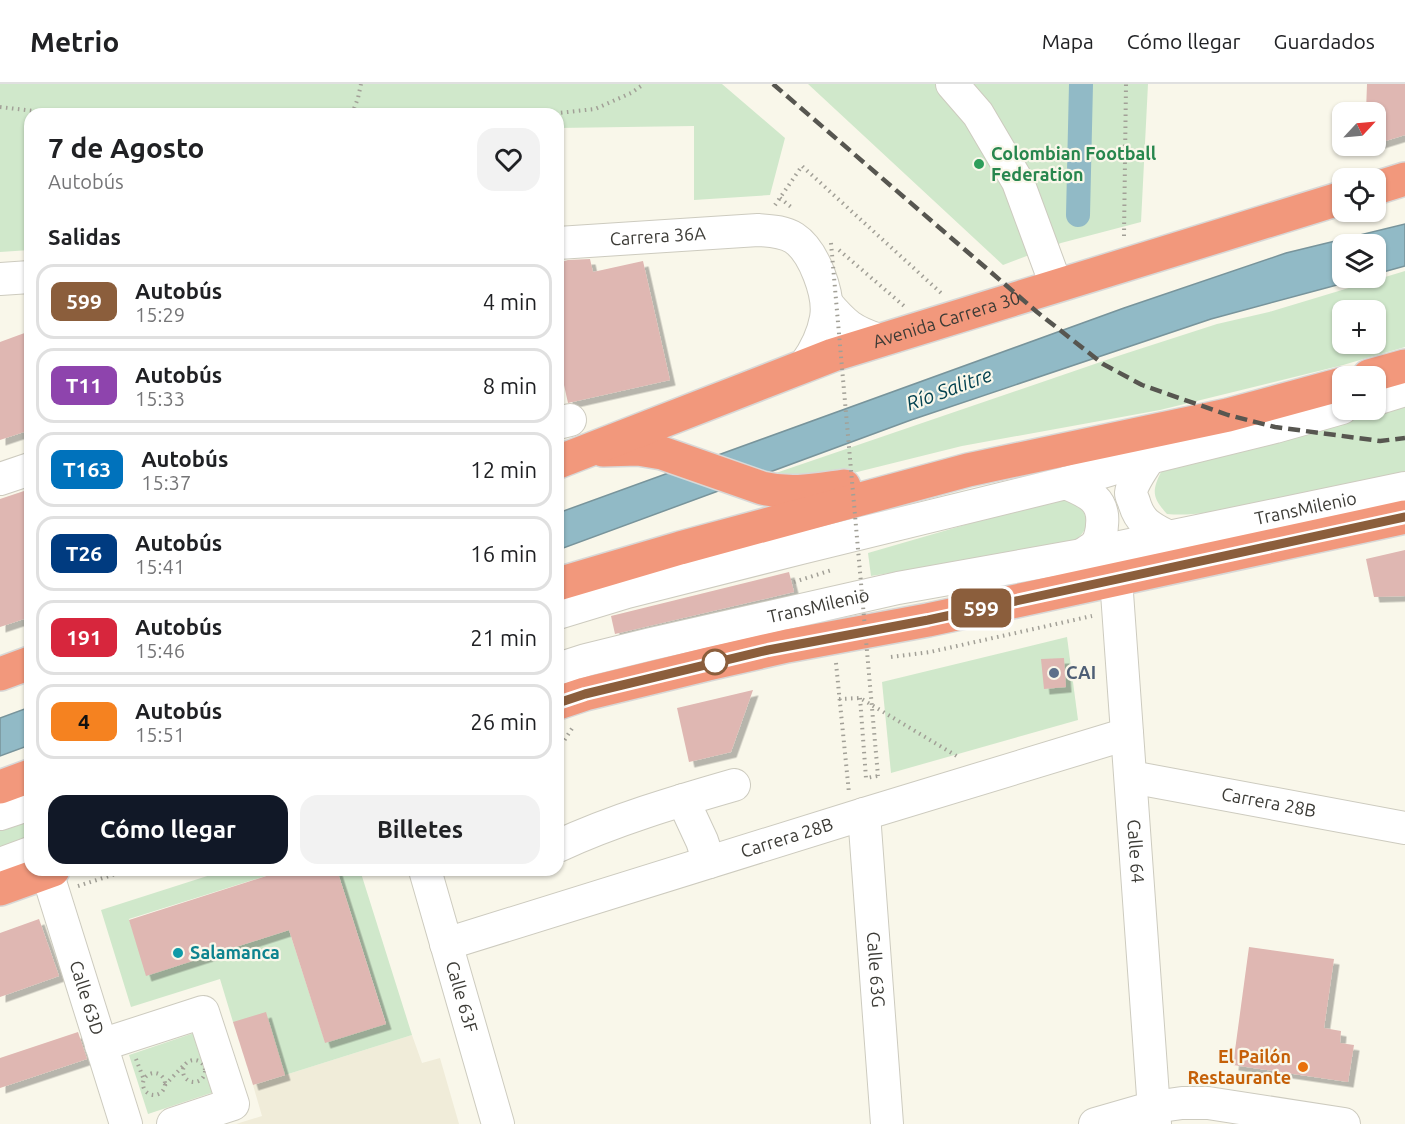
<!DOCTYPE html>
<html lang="es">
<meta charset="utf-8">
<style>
body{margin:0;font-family:Ubuntu,sans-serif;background:#f2f2f2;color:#202124;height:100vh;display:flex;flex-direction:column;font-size:22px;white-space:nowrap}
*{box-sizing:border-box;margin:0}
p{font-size:20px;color:#757577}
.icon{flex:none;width:33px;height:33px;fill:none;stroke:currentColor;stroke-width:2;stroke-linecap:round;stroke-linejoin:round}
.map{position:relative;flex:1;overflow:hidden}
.details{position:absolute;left:24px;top:24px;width:540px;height:768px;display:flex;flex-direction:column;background:#fff;border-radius:18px;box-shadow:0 2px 4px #0004}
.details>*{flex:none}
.badge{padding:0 12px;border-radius:9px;font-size:21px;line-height:39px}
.needle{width:39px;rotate:64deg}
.fabs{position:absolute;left:1332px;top:18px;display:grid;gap:12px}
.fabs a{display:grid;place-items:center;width:54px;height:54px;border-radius:12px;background:#fff;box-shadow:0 2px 4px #0004;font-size:30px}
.map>.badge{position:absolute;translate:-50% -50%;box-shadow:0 0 0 3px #fff}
h2{padding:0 24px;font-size:22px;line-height:54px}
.round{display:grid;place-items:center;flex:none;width:63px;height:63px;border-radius:18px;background:#f2f2f2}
.headline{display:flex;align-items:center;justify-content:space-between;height:102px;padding:0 24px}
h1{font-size:28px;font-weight:700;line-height:45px}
.action{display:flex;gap:12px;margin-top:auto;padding:12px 24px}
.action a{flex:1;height:69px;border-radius:18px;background:#111827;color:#fff;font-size:24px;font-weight:700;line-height:69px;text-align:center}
.action a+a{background:#f2f2f2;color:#202124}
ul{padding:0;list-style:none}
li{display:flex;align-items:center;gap:18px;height:75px;margin:0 12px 9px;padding:0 12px;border:3px solid #e0e0e0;border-radius:18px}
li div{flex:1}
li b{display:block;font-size:22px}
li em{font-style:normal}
li .badge{min-width:66px;font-weight:700;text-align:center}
header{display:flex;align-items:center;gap:36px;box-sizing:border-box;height:84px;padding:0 30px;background:#fff;border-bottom:2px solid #e0e0e0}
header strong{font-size:28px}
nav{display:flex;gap:33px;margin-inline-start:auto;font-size:21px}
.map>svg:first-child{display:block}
</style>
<header>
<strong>Metrio</strong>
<nav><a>Mapa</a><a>Cómo llegar</a><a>Guardados</a></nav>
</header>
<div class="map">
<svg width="1405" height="1040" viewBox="0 0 1405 1040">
<defs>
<filter id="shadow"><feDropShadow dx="5.5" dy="5.5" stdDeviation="0" flood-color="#0004"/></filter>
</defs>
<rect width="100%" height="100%" fill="#f9f7ea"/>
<!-- built -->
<polygon fill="#f0ecd9" points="412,951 422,979 440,974 459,1040 236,1040 262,1032 253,1001"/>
<!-- green -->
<g fill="#d0e8cb" fill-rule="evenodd">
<polygon points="0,0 722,0 785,54 770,111 694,116 694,42 558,44 558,30 30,30 30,166 0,168"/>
<polygon points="808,0 1148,0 1141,138 1061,159 1003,181"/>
<path d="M1405,187V263L1343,281L1160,326L962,362L837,393L770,391L1121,271L1217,240L1269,228ZM1342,226H1376V260H1342Z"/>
<path d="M1405,320V395C1359,402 1314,409 1268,417C1235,423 1201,433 1167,430C1153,414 1151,408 1161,388L1184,378Z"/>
<path d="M1058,414L1078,419L1084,428L1088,440C1081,453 1078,456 1064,461L871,492L868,469Z"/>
<polygon points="1067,553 1078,636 891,689 882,598"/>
<polygon points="30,729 30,762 0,773 0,739"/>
<polygon points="226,786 285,786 129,835 147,891 289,846 325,958 386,939 337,786 360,786 412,951 285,991 233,938 220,895 131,923 101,826"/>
<polygon points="194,949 204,984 214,1008 148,1030 129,971"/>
</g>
<!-- water -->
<g fill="#91bac6" stroke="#78949b" stroke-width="1.5">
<polygon points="1405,140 1405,182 1376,190 1376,160 1342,160 1342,194 1363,194 1211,235 911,336 558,466 558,429 1124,224 1286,169"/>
<polygon points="30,623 30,661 0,672 0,634"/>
</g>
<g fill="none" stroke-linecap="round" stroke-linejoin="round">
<!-- canal -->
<polyline stroke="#91bac6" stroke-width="24" points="1078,131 1081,0"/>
</g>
<!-- building -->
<g fill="#dfb7b2" filter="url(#shadow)">
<polygon points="1367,0 1405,0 1405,51 1376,60 1376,28 1366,28"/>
<polygon points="590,175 593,188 643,177 670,296 568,319 558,274 558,179 568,176"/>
<polygon points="30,247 30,346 0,356 0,258"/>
<polygon points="30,405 30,533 0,543 0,415"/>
<polygon points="1405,466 1405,512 1374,513 1366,475"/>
<polygon points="789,488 794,508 615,550 611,532"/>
<polygon points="1064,574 1066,603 1044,605 1041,575"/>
<polygon points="753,606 731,668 689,678 677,624"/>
<polygon points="285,786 337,786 386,940 325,959 289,846 146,892 129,836"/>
<polygon points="39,835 59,892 0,913 0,849"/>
<polygon points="1249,863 1334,875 1324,944 1341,947 1340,959 1354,961 1348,998 1233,981"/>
<polygon points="266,928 285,991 253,1001 233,938"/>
<polygon points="78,948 87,975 0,1004 0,974"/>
</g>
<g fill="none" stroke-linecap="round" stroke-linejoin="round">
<defs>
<g id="minor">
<polyline points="952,0 978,30 1018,98 1056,201"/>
<path id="s1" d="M558,159L758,146C770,147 783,147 794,154C814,167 830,211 826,234C823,251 815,267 805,281"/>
<polyline points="0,195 30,193"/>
<path d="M827,220C845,241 852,247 879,256"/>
<polyline points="1376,315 1405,306"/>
<polyline points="558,339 570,336"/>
<path d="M1149,374C1144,383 1132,398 1131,409C1131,412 1133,415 1134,418C1140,440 1152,444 1171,454"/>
<polyline points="0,395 30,385"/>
<path d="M1066,399C1087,408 1105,415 1102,441C1102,446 1100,455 1097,459C1094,464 1086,468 1082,471"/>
<path id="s2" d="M1116,495L1155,1040"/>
<polyline points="558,529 627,508 801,464 1066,399 1149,374 1275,343 1342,324"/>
<path id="s3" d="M558,585L586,576L651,560L898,504L1082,471L1405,404"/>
<path id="s4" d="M1131,693L1405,744"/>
<polyline points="683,716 702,757 709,778"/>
<polyline points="0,730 30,720"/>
<path id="s5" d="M864,730L887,1040"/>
<path d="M558,762C614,736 675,718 734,701"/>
<polyline points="0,780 30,769"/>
<path id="s6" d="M425,786L498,1040"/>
<path id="s7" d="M47,788L126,1040"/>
<path id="s8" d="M446,860L864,730L1127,650"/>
<polyline points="101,961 203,928 233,1020 173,1040"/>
<polyline points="1095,1040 1154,1023 1182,1019 1208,1019 1344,1040"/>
</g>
<g id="highway">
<polyline points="1376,104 1405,95"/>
<polyline points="1369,292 1405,282"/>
<path d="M603,366L638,365L662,369L762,404C792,411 815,406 844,402"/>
<path id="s9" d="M558,378L833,271L1342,114"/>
<polyline points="558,500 680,464 968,386 1228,331 1342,300"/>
<polyline points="0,590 30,579"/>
<polyline points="558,619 585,610 708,580 787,562 928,536 1405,433"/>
<polyline points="0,703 30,692"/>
<polyline points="0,805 53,786"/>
</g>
</defs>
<!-- minor casing -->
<use href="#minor" stroke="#cdcbbf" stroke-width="34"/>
<!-- highway casing -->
<use href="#highway" stroke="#d8d8d7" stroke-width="36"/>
<!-- path -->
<g stroke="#a2a097" stroke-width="4" stroke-dasharray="1.5 4.5" stroke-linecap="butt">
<polyline points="0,23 60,30"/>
<polyline points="352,30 358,14 361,0"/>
<polyline points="549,30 595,25 631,9 644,0"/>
<polyline points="780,114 791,123"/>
<polyline points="775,121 802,82 941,209"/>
<polyline points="1124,152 1126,0"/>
<polyline points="839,166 904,222"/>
<polyline points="794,498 832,486"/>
<polyline points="891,573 930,568 1092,532"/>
<polyline points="836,579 849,709"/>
<polyline points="860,614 866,694 878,692"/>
<polyline points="839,615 860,614 960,674"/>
<polyline points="558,666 573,643"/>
<polyline points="78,802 128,786"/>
<polyline points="136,975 144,996"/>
<circle cx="194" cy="987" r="11"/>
<circle cx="154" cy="1000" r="11"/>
<polyline points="165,1001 183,982"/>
</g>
<!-- minor -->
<use href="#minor" stroke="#fff" stroke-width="32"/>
<!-- highway -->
<use href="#highway" stroke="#f2987c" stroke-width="33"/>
<!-- rail -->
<polyline stroke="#575650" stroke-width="4.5" stroke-dasharray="12 6" stroke-linecap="butt" points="773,0 1037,228 1103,280 1142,301 1228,331 1275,343 1380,357 1405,354"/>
<!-- path-bridge -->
<polyline stroke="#a2a097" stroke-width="4" stroke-dasharray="1.5 4.5" stroke-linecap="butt" points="831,159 878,692"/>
</g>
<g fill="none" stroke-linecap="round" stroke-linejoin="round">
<defs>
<polyline id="line" points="558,619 585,610 768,566 928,536 1405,433"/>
</defs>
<!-- line casing -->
<use href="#line" stroke="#fff" stroke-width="14"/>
<!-- line -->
<use href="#line" stroke="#8b5e3c" stroke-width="9"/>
</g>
<!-- markers -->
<circle fill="#2e9e5b" stroke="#f9f7ea" stroke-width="2" cx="979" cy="80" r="6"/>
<circle fill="#fff" stroke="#8b5e3c" stroke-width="3" cx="715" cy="578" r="12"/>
<circle fill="#5c6f8a" stroke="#f9f7ea" stroke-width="2" cx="1054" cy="589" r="6"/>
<circle fill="#0f9aa8" stroke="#f9f7ea" stroke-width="2" cx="178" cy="869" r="6"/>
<circle fill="#e8710a" stroke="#f9f7ea" stroke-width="2" cx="1303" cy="983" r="6"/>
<g text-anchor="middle" stroke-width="4.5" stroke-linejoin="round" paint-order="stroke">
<!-- leisure labels -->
<g font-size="18" font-weight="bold" fill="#27864d" stroke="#f9f7ea" text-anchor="start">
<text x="991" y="76">Colombian Football<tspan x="991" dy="21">Federation</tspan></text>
</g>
<!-- street labels -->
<g font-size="18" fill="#3c3b36" stroke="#f9f7ea">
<text dy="6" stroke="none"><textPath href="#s1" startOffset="100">Carrera 36A</textPath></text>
<text dy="6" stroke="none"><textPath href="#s9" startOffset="414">Avenida Carrera 30</textPath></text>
<text dy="6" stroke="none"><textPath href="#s3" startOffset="765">TransMilenio</textPath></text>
<text dy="6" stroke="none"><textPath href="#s3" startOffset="268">TransMilenio</textPath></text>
<text dy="6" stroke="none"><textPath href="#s4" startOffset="140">Carrera 28B</textPath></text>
<text dy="6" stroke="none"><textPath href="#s8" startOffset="357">Carrera 28B</textPath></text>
<text dy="6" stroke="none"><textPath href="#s2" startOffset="273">Calle 64</textPath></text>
<text dy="6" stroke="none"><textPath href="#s5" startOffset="156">Calle 63G</textPath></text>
<text dy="6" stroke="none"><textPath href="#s6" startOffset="132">Calle 63F</textPath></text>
<text dy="6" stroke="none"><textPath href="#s7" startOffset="132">Calle 63D</textPath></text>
</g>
<!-- service labels -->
<g font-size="18" font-weight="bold" fill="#4e5e75" stroke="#f9f7ea" text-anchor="start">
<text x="1066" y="595">CAI</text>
</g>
<!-- culture labels -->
<g font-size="18" font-weight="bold" fill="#0d838f" stroke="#f9f7ea" text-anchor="start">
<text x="190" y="875">Salamanca</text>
</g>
<!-- food labels -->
<g font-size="18" font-weight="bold" fill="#c56008" stroke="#f9f7ea" text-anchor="end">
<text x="1291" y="979">El Pailón<tspan x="1291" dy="21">Restaurante</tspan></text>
</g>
<!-- water labels -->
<g font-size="20" font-style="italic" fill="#034250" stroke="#f9f7ea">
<text transform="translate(949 305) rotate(-20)" y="7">Río Salitre</text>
</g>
</g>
</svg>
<div class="fabs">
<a><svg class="needle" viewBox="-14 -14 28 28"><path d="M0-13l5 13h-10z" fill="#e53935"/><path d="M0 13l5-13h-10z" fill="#757577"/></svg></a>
<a><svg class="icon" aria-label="locate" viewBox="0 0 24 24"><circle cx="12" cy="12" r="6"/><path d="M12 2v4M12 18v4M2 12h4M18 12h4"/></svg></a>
<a><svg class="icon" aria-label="layers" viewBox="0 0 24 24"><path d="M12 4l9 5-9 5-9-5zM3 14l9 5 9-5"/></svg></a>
<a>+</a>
<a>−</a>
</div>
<b class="badge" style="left:981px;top:524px;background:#8b5e3c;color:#fff">599</b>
<section class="details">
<div class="headline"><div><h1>7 de Agosto</h1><p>Autobús</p></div><a class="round"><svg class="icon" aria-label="heart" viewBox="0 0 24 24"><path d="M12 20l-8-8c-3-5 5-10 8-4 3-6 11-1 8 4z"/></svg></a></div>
<h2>Salidas</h2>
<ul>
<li><span class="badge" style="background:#8b5e3c;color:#fff">599</span><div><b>Autobús</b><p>15:29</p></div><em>4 min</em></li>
<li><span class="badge" style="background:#8e44ad;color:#fff">T11</span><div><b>Autobús</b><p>15:33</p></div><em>8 min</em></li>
<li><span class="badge" style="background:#0072bc;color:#fff">T163</span><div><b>Autobús</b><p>15:37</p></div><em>12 min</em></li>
<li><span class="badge" style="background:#003b80;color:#fff">T26</span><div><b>Autobús</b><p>15:41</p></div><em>16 min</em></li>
<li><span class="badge" style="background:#d7263d;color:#fff">191</span><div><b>Autobús</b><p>15:46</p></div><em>21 min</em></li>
<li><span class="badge" style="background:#f58220;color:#111">4</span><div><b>Autobús</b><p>15:51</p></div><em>26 min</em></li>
</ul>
<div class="action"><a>Cómo llegar</a><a>Billetes</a></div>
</section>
</div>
